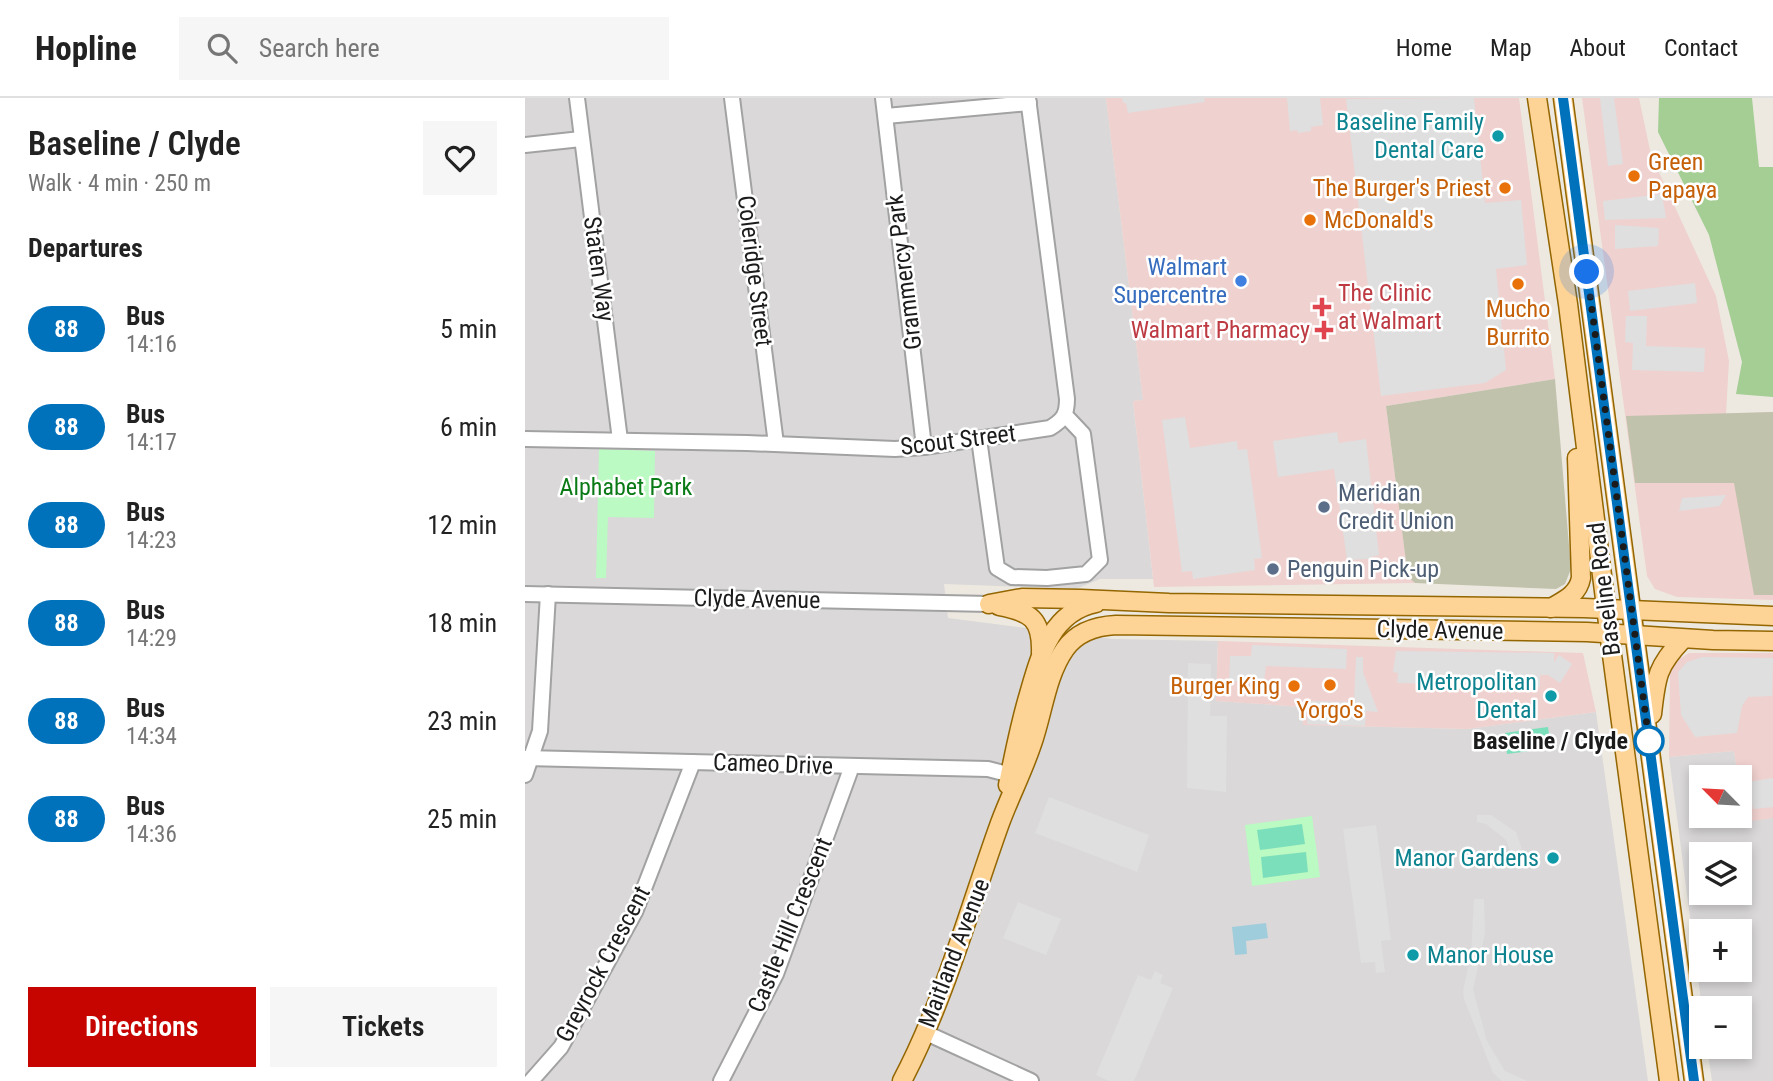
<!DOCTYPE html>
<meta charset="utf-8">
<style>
body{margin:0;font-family:"Roboto Condensed",sans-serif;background:#f6f6f6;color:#222;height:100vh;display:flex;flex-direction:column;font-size:26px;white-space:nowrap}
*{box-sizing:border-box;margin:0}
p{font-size:23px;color:#767676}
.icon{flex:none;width:38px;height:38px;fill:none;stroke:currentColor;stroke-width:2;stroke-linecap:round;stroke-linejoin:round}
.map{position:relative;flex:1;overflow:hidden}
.details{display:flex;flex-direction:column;background:#fff;width:525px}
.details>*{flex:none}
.badge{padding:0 14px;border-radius:23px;font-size:24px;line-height:46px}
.needle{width:46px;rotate:294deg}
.fabs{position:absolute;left:1164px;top:667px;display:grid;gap:14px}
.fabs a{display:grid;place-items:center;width:63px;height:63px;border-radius:0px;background:#fff;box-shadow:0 4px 10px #0003;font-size:35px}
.you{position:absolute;width:35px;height:35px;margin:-18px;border:5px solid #fff;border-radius:50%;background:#1a73e8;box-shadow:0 0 0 10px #1a73e833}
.map>.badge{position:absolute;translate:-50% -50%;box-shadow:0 0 0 4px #fff}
h2{padding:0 28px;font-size:26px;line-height:63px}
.round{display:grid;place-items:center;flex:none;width:74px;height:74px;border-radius:0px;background:#f6f6f6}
.overview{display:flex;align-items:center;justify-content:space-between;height:119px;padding:0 28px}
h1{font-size:33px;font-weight:600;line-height:52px}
.button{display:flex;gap:14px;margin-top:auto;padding:14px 28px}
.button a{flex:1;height:80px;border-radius:0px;background:#c70500;color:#fff;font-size:28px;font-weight:600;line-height:80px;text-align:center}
.button a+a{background:#f6f6f6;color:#222}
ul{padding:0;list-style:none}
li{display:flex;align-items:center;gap:21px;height:98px;padding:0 28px}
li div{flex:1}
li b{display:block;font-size:26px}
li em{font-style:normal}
li .badge{min-width:77px;font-weight:700;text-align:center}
header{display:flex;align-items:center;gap:42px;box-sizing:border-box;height:98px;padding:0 35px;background:#fff;border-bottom:2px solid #e0e0e0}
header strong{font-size:33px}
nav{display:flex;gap:38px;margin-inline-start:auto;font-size:24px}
.search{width:490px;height:63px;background:#f6f6f6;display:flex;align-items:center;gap:18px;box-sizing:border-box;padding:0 24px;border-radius:0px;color:#767676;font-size:26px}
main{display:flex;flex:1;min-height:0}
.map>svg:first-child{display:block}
</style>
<header>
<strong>Hopline</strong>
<div class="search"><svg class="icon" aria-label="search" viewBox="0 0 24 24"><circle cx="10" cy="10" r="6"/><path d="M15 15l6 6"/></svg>Search here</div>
<nav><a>Home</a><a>Map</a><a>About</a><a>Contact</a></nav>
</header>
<main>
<section class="details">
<div class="overview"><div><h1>Baseline / Clyde</h1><p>Walk · 4 min · 250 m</p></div><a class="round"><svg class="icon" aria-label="heart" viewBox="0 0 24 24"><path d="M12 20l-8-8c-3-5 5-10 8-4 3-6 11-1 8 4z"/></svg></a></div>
<h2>Departures</h2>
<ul>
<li><span class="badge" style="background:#0072bc;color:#fff">88</span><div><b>Bus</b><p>14:16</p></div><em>5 min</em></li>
<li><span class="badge" style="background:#0072bc;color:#fff">88</span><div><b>Bus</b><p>14:17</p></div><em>6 min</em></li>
<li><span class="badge" style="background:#0072bc;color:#fff">88</span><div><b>Bus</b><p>14:23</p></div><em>12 min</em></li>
<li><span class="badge" style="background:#0072bc;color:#fff">88</span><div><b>Bus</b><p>14:29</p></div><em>18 min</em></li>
<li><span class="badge" style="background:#0072bc;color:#fff">88</span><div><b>Bus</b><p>14:34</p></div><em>23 min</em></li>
<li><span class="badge" style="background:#0072bc;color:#fff">88</span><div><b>Bus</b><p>14:36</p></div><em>25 min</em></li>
</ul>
<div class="button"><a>Directions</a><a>Tickets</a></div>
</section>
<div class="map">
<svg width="1248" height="983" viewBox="0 0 1248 983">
<rect width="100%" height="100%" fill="#ede9e1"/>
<!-- residential -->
<g fill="#dad8d8" fill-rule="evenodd">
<polygon points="0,0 581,0 618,302 608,303 628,481 575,481 551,491 419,486 423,520 588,541 693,543 691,603 778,609 778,627 942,631 1071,614 1123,983 0,983"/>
<path d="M1209,653L1213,679H1176V718H1214L1215,689L1220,723L1248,720V983H1187L1182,949L1214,948V910H1177L1144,659ZM1176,756H1214V794H1176ZM1176,833H1214V872H1176Z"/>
</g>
<!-- commercial -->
<g fill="#efd1cf">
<polygon points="581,0 994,0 1030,281 861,308 883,478 890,485 629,489 608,303 618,302"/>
<polygon points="1057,0 1114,0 1126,57 1191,198 1204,263 1201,316 1248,314 1248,502 1152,499 1130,491 1122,478"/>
<polygon points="693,543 1058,555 1071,614 942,631 778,627 778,609 691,603"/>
<polygon points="1164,555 1248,555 1248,720 1220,724 1209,653 1144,659 1145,576 1151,563"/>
</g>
<!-- construction -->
<g fill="#c1c2ac">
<polygon points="1030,281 1046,471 1040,486 1031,491 890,485 883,479 861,308"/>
<polygon points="1248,314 1248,497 1229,497 1209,385 1110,385 1101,318"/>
</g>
<!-- forest -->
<polygon fill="#a4ce94" points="1134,0 1227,0 1234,69 1248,69 1248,299 1211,296 1217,264 1184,137 1133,34"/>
<!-- park -->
<g fill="#bbfac2">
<polygon points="74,351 130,353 129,420 83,419 81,480 71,480"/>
<polygon points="787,718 795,779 727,788 720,727"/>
</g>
<!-- pitch -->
<g fill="#7cdfbb">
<polygon points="1023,629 1026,650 982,656 980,635"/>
<polygon points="777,726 780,746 735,752 732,732"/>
<polygon points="781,754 783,774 738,780 736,759"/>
</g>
<!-- parking -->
<g fill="#dfdfdf">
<polygon points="597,0 679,0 680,4 603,15 601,5 598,5"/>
<polygon points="762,0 795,0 798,27 786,29 786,33 773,35 772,32 765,33"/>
<polygon points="949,0 960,105 996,102 1002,167 971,171 981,272 960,285 856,298 821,1"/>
<polygon points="1075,0 1089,0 1098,66 1083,68"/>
<polygon points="1137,96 1141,120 1080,122 1078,103"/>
<polygon points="1090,127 1134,130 1133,148 1090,151"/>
<polygon points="1170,185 1172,205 1105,213 1103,193"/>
<polygon points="1101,218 1122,218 1121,248 1180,250 1179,274 1107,272 1108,245 1100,244"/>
<polygon points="660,319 665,350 712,343 713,352 722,351 737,460 729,461 730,472 668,481 667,473 657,474 637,322"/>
<polygon points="812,334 814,345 841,341 854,457 846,459 845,461 822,462 809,371 753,379 748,343"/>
<polygon points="1201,397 1195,408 1154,413 1157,400"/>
<polygon points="727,547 822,551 821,571 741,568 739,584 704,583 705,558 726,558"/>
<polygon points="871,553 1029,555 1029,564 1034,557 1047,566 1035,585 1023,577 1015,577 1015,589 872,585 873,575 868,574"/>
<polygon points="831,559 838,559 838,574 853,614 841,613 840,628 782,626 783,603 829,604"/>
<polygon points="1177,559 1248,560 1247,598 1223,599 1217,608 1212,635 1170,639 1156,617 1153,574 1162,564"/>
<polygon points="663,565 686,566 685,618 702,618 701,694 662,690"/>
<polygon points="1248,680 1248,709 1228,711 1223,684"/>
<polygon points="524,699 624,737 612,774 510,735"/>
<polygon points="952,717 966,717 991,734 997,751 986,755 981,742 961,726 952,724"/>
<polygon points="851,727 866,842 856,843 860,874 851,875 850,864 836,865 818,731"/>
<polygon points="949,801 959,801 960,835 948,892 962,943 980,973 1002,983 977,983 968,975 939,901 938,893 946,856"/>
<polygon points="493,804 536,821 521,857 478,840"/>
<polygon points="630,873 638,877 635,885 648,890 609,983 584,983 571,977 613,877 626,882"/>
</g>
<!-- water -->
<polygon fill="#a0cddc" points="741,825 743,840 721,843 722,856 710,857 707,829"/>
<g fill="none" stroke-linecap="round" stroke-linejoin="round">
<defs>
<g id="minor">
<polyline points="52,0 95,342"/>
<polyline points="207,0 251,346"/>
<polyline points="358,0 399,349"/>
<polyline points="361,18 504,5"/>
<polyline points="0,47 56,41"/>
<path d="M0,341L222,345L370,351L399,349L525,330C538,322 542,317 542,301L503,0"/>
<polyline points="454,341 472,470 487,479 522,480 561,476 575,462 558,336 540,317"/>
<polyline points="0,496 464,506"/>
<polyline points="0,660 463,671 494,679"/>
<polyline points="0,677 15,633 23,496"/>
<polyline points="399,934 506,983"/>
<polyline points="6,983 36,949 110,814 168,664"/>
<polyline points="196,983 251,876 327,668"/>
</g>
<g id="major">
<polyline points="1012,0 1043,206 1087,557 1144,983"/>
<polyline points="1038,0 1169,983"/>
<polyline points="464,506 497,500 556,501 644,505 1059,510 1248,518"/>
<path d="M474,508C506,514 517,521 516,555"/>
<path d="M1026,510C1040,502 1053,496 1056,480L1052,360"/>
<path d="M1127,616C1131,579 1132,568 1158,541"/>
<path d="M483,687C489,656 495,626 504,596C515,558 526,514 571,505"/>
<path d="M377,983C420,901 444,811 475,725C485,698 498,673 507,646C518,615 521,578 540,551C552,534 571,528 591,527L1062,534L1188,542L1248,543"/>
</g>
</defs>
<!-- minor casing -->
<use href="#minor" stroke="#a2a2a2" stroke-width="18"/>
<!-- major casing -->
<use href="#major" stroke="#936600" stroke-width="21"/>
<!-- minor -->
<use href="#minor" stroke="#fff" stroke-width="14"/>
<!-- major -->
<use href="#major" stroke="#fdd396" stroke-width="18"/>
</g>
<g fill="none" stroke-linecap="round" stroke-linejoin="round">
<defs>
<polyline id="line" points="1038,0 1169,983"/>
</defs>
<!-- line casing -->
<use href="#line" stroke="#fff" stroke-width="16"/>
<!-- line -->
<use href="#line" stroke="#0072bc" stroke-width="10"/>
<!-- walk -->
<polyline stroke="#1b1b1b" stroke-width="7" stroke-dasharray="0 12.6" points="1062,174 1124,643"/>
</g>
<!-- markers -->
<g fill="#0f9aa8" stroke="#fff" stroke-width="2.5">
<circle cx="973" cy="38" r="7"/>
<circle cx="1026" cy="598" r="7"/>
<circle cx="1028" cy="760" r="7"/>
<circle cx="888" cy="857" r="7"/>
</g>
<g fill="#e8710a" stroke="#fff" stroke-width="2.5">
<circle cx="1109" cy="78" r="7"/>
<circle cx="980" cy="90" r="7"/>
<circle cx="785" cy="122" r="7"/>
<circle cx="993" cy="186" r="7"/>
<circle cx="805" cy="587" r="7"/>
<circle cx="769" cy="588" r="7"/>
</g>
<circle fill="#3f7fe0" stroke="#fff" stroke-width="2.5" cx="716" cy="183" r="7"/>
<g fill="#e0444e" stroke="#fff" stroke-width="2.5">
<path d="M793.5 198.5h7v7h7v7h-7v7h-7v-7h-7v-7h7z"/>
<path d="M795.5 221.5h7v7h7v7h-7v7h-7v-7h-7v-7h7z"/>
</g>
<g fill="#5c6f8a" stroke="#fff" stroke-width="2.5">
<circle cx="799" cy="409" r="7"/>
<circle cx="748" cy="471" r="7"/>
</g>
<circle fill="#fff" stroke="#0072bc" stroke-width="3.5" cx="1124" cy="643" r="14"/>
<g text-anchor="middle" stroke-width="5" stroke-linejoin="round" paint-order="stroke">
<!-- culture labels -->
<g font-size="24" fill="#0d838f" stroke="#fff" text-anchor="end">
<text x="959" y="32">Baseline Family<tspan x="959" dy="28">Dental Care</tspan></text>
<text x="1012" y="592">Metropolitan<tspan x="1012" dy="28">Dental</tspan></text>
<text x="1014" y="768">Manor Gardens</text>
<text x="902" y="865" text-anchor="start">Manor House</text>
</g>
<!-- food labels -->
<g font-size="24" fill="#c56008" stroke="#fff" text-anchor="start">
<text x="1123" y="72">Green<tspan x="1123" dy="28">Papaya</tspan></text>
<text x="966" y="98" text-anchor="end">The Burger's Priest</text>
<text x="799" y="130">McDonald's</text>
<text x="993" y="219" text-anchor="middle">Mucho<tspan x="993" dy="28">Burrito</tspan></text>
<text x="755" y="596" text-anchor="end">Burger King</text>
<text x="805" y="620" text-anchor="middle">Yorgo's</text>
</g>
<!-- shop labels -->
<g font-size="24" fill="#366cbe" stroke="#fff" text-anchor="end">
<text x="702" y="177">Walmart<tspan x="702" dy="28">Supercentre</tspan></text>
</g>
<!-- street labels -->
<g font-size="24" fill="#1b1b1b" stroke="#fff">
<text transform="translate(74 171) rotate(82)" y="8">Staten Way</text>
<text transform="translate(230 173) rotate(83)" y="8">Coleridge Street</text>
<text transform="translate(379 174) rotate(-97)" y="8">Grammercy Park</text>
<text transform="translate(433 342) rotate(-7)" y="8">Scout Street</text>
<text transform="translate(1079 491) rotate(-97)" y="8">Baseline Road</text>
<text transform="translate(232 501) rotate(1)" y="8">Clyde Avenue</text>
<text transform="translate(915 532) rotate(1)" y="8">Clyde Avenue</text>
<text transform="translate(248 666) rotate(2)" y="8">Cameo Drive</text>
<text transform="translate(265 827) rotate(-68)" y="8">Castle Hill Crescent</text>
<text transform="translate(429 855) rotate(-69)" y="8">Maitland Avenue</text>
<text transform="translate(78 866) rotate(-62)" y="8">Greyrock Crescent</text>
</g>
<!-- health labels -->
<g font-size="24" fill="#be3a42" stroke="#fff" text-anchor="start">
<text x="813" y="203">The Clinic<tspan x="813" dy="28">at Walmart</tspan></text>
<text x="785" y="240" text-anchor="end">Walmart Pharmacy</text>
</g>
<!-- park labels -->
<g font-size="24" fill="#097a15" stroke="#fff">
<text x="101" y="397">Alphabet Park</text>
</g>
<!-- service labels -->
<g font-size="24" fill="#4e5e75" stroke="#fff" text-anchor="start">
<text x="813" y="403">Meridian<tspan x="813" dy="28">Credit Union</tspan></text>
<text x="762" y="479">Penguin Pick-up</text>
</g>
<!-- stop labels -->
<g font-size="24" font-weight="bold" fill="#1b1b1b" stroke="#fff" text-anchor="end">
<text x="1103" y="651">Baseline / Clyde</text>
</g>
</g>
</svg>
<div class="fabs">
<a><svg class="needle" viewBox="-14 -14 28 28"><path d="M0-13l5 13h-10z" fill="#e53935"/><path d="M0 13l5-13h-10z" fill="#767676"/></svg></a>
<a><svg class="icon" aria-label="layers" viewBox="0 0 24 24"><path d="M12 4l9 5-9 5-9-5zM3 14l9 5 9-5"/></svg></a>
<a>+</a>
<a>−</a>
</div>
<div class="you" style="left:1062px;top:174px"></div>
</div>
</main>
